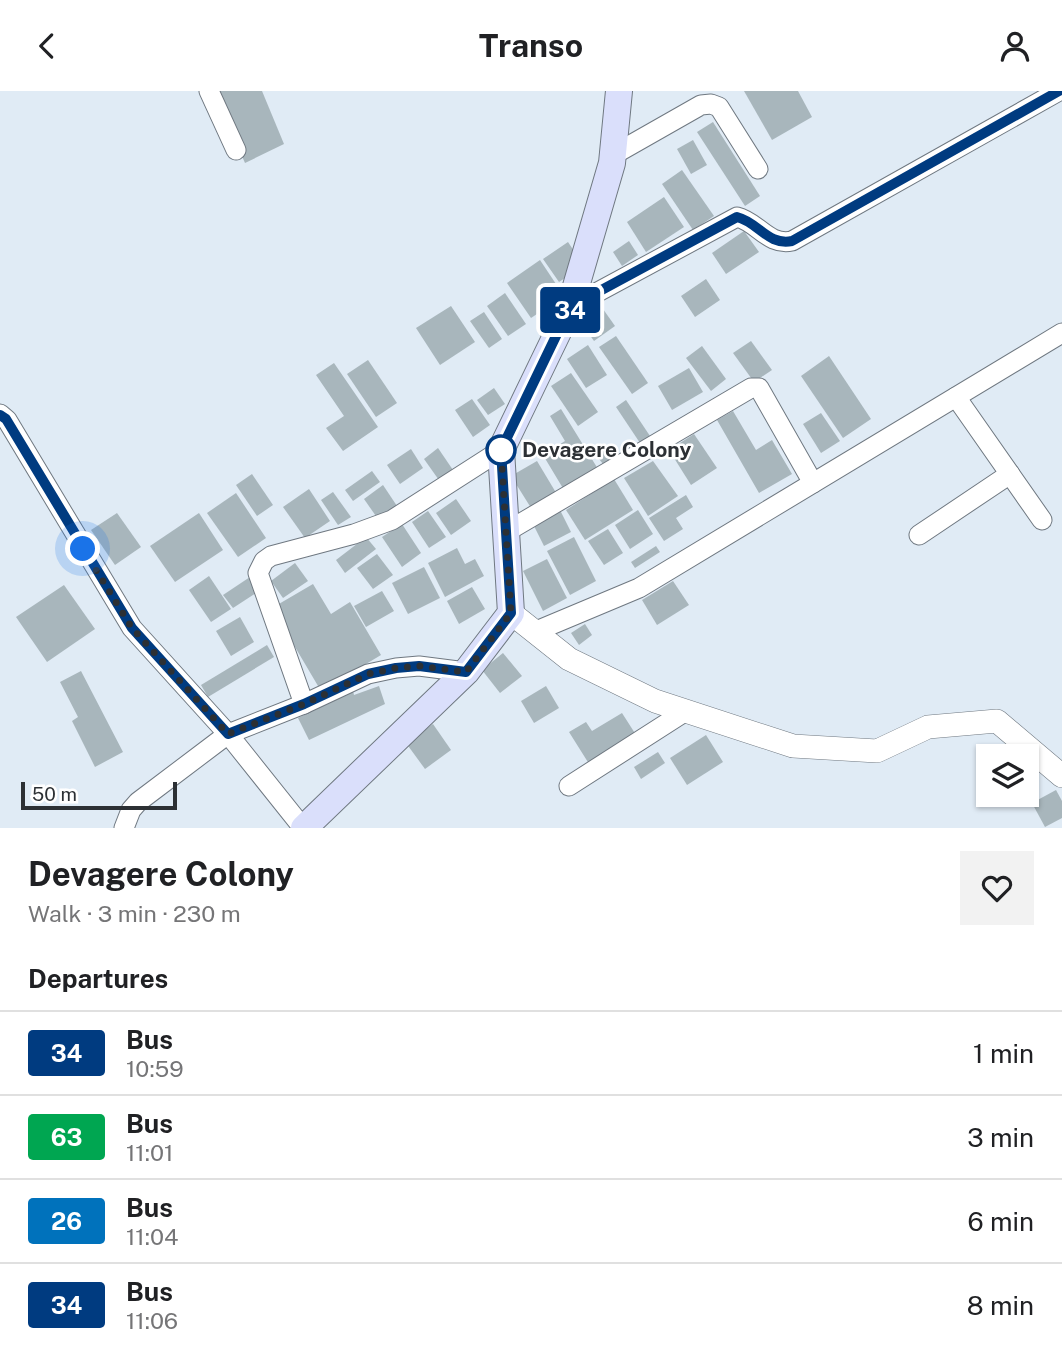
<!DOCTYPE html>
<meta charset="utf-8">
<style>
body{margin:0;font-family:"Public Sans",sans-serif;background:#f2f2f2;color:#202124;height:100vh;display:flex;flex-direction:column;font-size:26px;white-space:nowrap}
*{box-sizing:border-box;margin:0}
p{font-size:23px;color:#757577}
.icon{flex:none;width:38px;height:38px;fill:none;stroke:currentColor;stroke-width:2;stroke-linecap:round;stroke-linejoin:round}
.map{position:relative;height:737px;overflow:hidden}
.side{display:flex;flex-direction:column;background:#fff;flex:1}
.side>*{flex:none}
.badge{padding:0 14px;border-radius:5px;font-size:24px;line-height:46px}
.controls{position:absolute;left:976px;top:653px;display:grid;gap:14px}
.controls a{display:grid;place-items:center;width:63px;height:63px;border-radius:0px;background:#fff;box-shadow:0 2px 5px #0004;font-size:35px}
.scale{position:absolute;left:21px;bottom:18px;width:156px;box-sizing:border-box;padding-left:7px;border:4px solid #2c3034;border-top:0;font-size:19px;line-height:24px;white-space:nowrap;color:#2c3034;-webkit-text-stroke:5px #fff;paint-order:stroke}
.you{position:absolute;width:35px;height:35px;margin:-18px;border:5px solid #fff;border-radius:50%;background:#1a73e8;box-shadow:0 0 0 10px #1a73e833}
.map>.badge{position:absolute;translate:-50% -50%;box-shadow:0 0 0 4px #fff}
h2{padding:0 28px;font-size:26px;line-height:63px}
.round{display:grid;place-items:center;flex:none;width:74px;height:74px;border-radius:0px;background:#f2f2f2}
.overview{display:flex;align-items:center;justify-content:space-between;height:119px;padding:0 28px}
h1{font-size:33px;font-weight:700;line-height:52px}
ul{padding:0;list-style:none}
li{display:flex;align-items:center;gap:21px;height:84px;padding:0 28px;border-top:2px solid #e0e0e0}
li div{flex:1}
li b{display:block;font-size:26px}
li em{font-style:normal}
li .badge{min-width:77px;font-weight:700;text-align:center}
header{display:flex;justify-content:space-between;align-items:center;height:91px;padding:0 28px;background:#fff;font-size:32px;font-weight:700}
.map>svg:first-child{display:block}
</style>
<header><svg class="icon" aria-label="back" viewBox="0 0 24 24"><path d="M15 5l-7 7 7 7"/></svg>Transo<svg class="icon" aria-label="person" viewBox="0 0 24 24"><circle cx="12" cy="8" r="4"/><path d="M4 21q1-7 8-7t8 7"/></svg></header>
<div class="map">
<svg width="1062" height="737" viewBox="0 0 1062 737">
<rect width="100%" height="100%" fill="#e0ebf5"/>
<!-- building -->
<g fill="#a8b6bc">
<polygon points="213,0 262,0 284,53 245,72"/>
<polygon points="744,0 798,0 812,26 772,49"/>
<polygon points="713,31 760,105 745,115 697,41"/>
<polygon points="693,49 707,74 691,83 677,58"/>
<polygon points="682,79 714,125 693,139 662,93"/>
<polygon points="664,106 684,136 646,161 627,131"/>
<polygon points="744,140 759,161 726,183 712,162"/>
<polygon points="629,150 638,164 622,175 613,161"/>
<polygon points="568,151 580,169 567,178 571,183 559,191 543,168"/>
<polygon points="540,169 564,205 531,227 507,192"/>
<polygon points="706,188 720,209 695,226 681,205"/>
<polygon points="505,202 526,233 508,245 487,215"/>
<polygon points="451,215 475,251 440,274 416,237"/>
<polygon points="603,218 615,235 594,250 582,233"/>
<polygon points="484,221 502,248 489,257 470,230"/>
<polygon points="616,245 648,292 632,303 599,256"/>
<polygon points="751,250 772,279 754,291 733,262"/>
<polygon points="588,254 607,284 586,297 567,268"/>
<polygon points="702,255 726,288 711,300 686,267"/>
<polygon points="829,265 871,328 843,347 801,285"/>
<polygon points="368,269 397,312 376,326 347,283"/>
<polygon points="334,272 378,336 343,360 326,337 344,325 316,284"/>
<polygon points="689,277 703,301 672,319 658,295"/>
<polygon points="571,282 598,321 578,335 551,295"/>
<polygon points="494,297 505,313 488,324 477,309"/>
<polygon points="472,308 490,334 473,346 455,319"/>
<polygon points="626,309 652,348 642,355 616,316"/>
<polygon points="561,318 598,378 564,399 543,364 565,350 550,325"/>
<polygon points="733,320 756,359 772,349 792,383 759,402 717,329"/>
<polygon points="821,322 840,350 821,362 803,333"/>
<polygon points="694,343 717,377 691,394 669,359"/>
<polygon points="602,353 614,370 606,377 593,360"/>
<polygon points="438,357 455,382 441,392 424,368"/>
<polygon points="411,358 423,377 400,393 387,374"/>
<polygon points="537,370 558,405 533,420 511,385"/>
<polygon points="653,370 678,405 648,425 624,387"/>
<polygon points="372,380 380,391 353,410 345,399"/>
<polygon points="252,383 273,414 257,425 236,394"/>
<polygon points="614,388 633,419 585,449 566,419"/>
<polygon points="383,394 397,415 378,428 364,408"/>
<polygon points="309,398 330,430 305,447 283,416"/>
<polygon points="333,401 351,426 338,434 321,409"/>
<polygon points="236,402 266,447 238,466 207,422"/>
<polygon points="686,404 693,416 676,427 683,438 664,450 649,427"/>
<polygon points="456,408 471,430 451,444 436,422"/>
<polygon points="560,419 571,441 544,455 533,433"/>
<polygon points="638,419 653,443 630,458 615,434"/>
<polygon points="428,420 446,446 429,457 412,431"/>
<polygon points="117,422 141,456 115,474 91,439"/>
<polygon points="199,422 223,459 175,491 150,455"/>
<polygon points="402,433 421,462 402,476 382,446"/>
<polygon points="608,438 623,462 604,474 588,450"/>
<polygon points="366,446 376,458 345,482 336,469"/>
<polygon points="574,446 596,490 570,504 547,460"/>
<polygon points="656,455 660,461 635,477 631,471"/>
<polygon points="457,457 465,473 475,468 484,485 445,506 428,472"/>
<polygon points="377,463 393,484 373,498 357,477"/>
<polygon points="547,468 567,507 543,520 523,480"/>
<polygon points="295,472 308,490 283,507 271,490"/>
<polygon points="424,476 440,507 408,523 392,492"/>
<polygon points="253,484 262,498 233,517 223,504"/>
<polygon points="209,485 231,518 211,531 189,499"/>
<polygon points="673,490 689,514 657,534 642,509"/>
<polygon points="313,493 331,523 350,511 381,564 321,600 272,517"/>
<polygon points="64,494 95,538 47,571 16,526"/>
<polygon points="472,496 485,518 459,533 447,510"/>
<polygon points="382,500 394,520 366,536 354,515"/>
<polygon points="240,526 254,551 231,565 216,540"/>
<polygon points="585,533 592,544 579,554 571,542"/>
<polygon points="267,554 274,566 208,606 201,594"/>
<polygon points="503,562 522,585 500,602 482,579"/>
<polygon points="81,580 123,661 95,676 72,630 78,626 60,591"/>
<polygon points="379,595 385,613 309,649 298,627 353,600 354,604"/>
<polygon points="546,595 559,617 534,632 521,610"/>
<polygon points="622,622 638,647 591,676 569,641 586,631 592,640"/>
<polygon points="433,633 451,659 425,678 406,652"/>
<polygon points="706,644 723,671 687,694 670,667"/>
<polygon points="658,661 665,672 641,688 634,676"/>
<polygon points="1056,699 1062,710 1062,727 1045,736 1032,712"/>
</g>
<g fill="none" stroke-linecap="round" stroke-linejoin="round">
<defs>
<g id="minor">
<polyline points="209,0 236,59"/>
<polyline points="613,64 701,14 711,13 719,16 758,78"/>
<path d="M570,216L737,126C758,131 768,155 792,150L1059,0"/>
<polyline points="956,306 1042,429"/>
<polyline points="0,323 7,329 132,537 228,643 303,737"/>
<polyline points="506,441 751,297 759,297 813,392"/>
<polyline points="919,444 1010,383"/>
<polyline points="534,541 639,497 1062,242"/>
<polyline points="304,613 258,482 264,470 271,465 354,443 392,429 501,359"/>
<polyline points="569,695 686,620"/>
<polyline points="124,737 131,719 138,711 228,643 304,613 368,583 396,577 419,575 466,581"/>
</g>
<polyline id="tertiary" points="511,522 569,568 655,610 793,655 877,660 928,636 997,630 1062,685"/>
<polyline id="secondary" points="304,737 466,581 511,522 501,359 570,216 612,72 619,0"/>
</defs>
<!-- minor casing -->
<use href="#minor" stroke="#6f7881" stroke-width="21"/>
<!-- tertiary casing -->
<use href="#tertiary" stroke="#6f7881" stroke-width="24"/>
<!-- secondary casing -->
<use href="#secondary" stroke="#6f7881" stroke-width="28"/>
<!-- minor -->
<use href="#minor" stroke="#fff" stroke-width="19"/>
<!-- tertiary -->
<use href="#tertiary" stroke="#fff" stroke-width="23"/>
<!-- secondary -->
<use href="#secondary" stroke="#dadffb" stroke-width="26"/>
</g>
<g fill="none" stroke-linecap="round" stroke-linejoin="round">
<defs>
<path id="line" d="M0,324L6,328L132,537L228,643L304,613L368,583L396,577L419,575L466,581L511,522L501,359L570,216L737,126C758,131 768,155 792,150L1059,0"/>
</defs>
<!-- line casing -->
<use href="#line" stroke="#fff" stroke-width="16"/>
<!-- line -->
<use href="#line" stroke="#003b80" stroke-width="10"/>
<!-- walk -->
<polyline stroke="#2c3034" stroke-width="7" stroke-dasharray="0 12.6" points="83,458 132,537 228,643 304,613 368,583 396,577 419,575 466,581 511,522 501,359"/>
</g>
<!-- markers -->
<circle fill="#fff" stroke="#003b80" stroke-width="3.5" cx="501" cy="359" r="14"/>
<g text-anchor="middle" stroke-width="5" stroke-linejoin="round" paint-order="stroke">
<!-- stop labels -->
<g font-size="21" font-weight="bold" fill="#2c3034" stroke="#fff" text-anchor="start">
<text x="522" y="366">Devagere Colony</text>
</g>
</g>
</svg>
<div class="controls">
<a><svg class="icon" aria-label="layers" viewBox="0 0 24 24"><path d="M12 4l9 5-9 5-9-5zM3 14l9 5 9-5"/></svg></a>
</div>
<div class="scale">50 m</div>
<div class="you" style="left:83px;top:458px"></div>
<b class="badge" style="left:570px;top:219px;background:#003b80;color:#fff">34</b>
</div>
<section class="side">
<div class="overview"><div><h1>Devagere Colony</h1><p>Walk · 3 min · 230 m</p></div><a class="round"><svg class="icon" aria-label="heart" viewBox="0 0 24 24"><path d="M12 20l-8-8c-3-5 5-10 8-4 3-6 11-1 8 4z"/></svg></a></div>
<h2>Departures</h2>
<ul>
<li><span class="badge" style="background:#003b80;color:#fff">34</span><div><b>Bus</b><p>10:59</p></div><em>1 min</em></li>
<li><span class="badge" style="background:#00a651;color:#fff">63</span><div><b>Bus</b><p>11:01</p></div><em>3 min</em></li>
<li><span class="badge" style="background:#0072bc;color:#fff">26</span><div><b>Bus</b><p>11:04</p></div><em>6 min</em></li>
<li><span class="badge" style="background:#003b80;color:#fff">34</span><div><b>Bus</b><p>11:06</p></div><em>8 min</em></li>
</ul>
</section>
